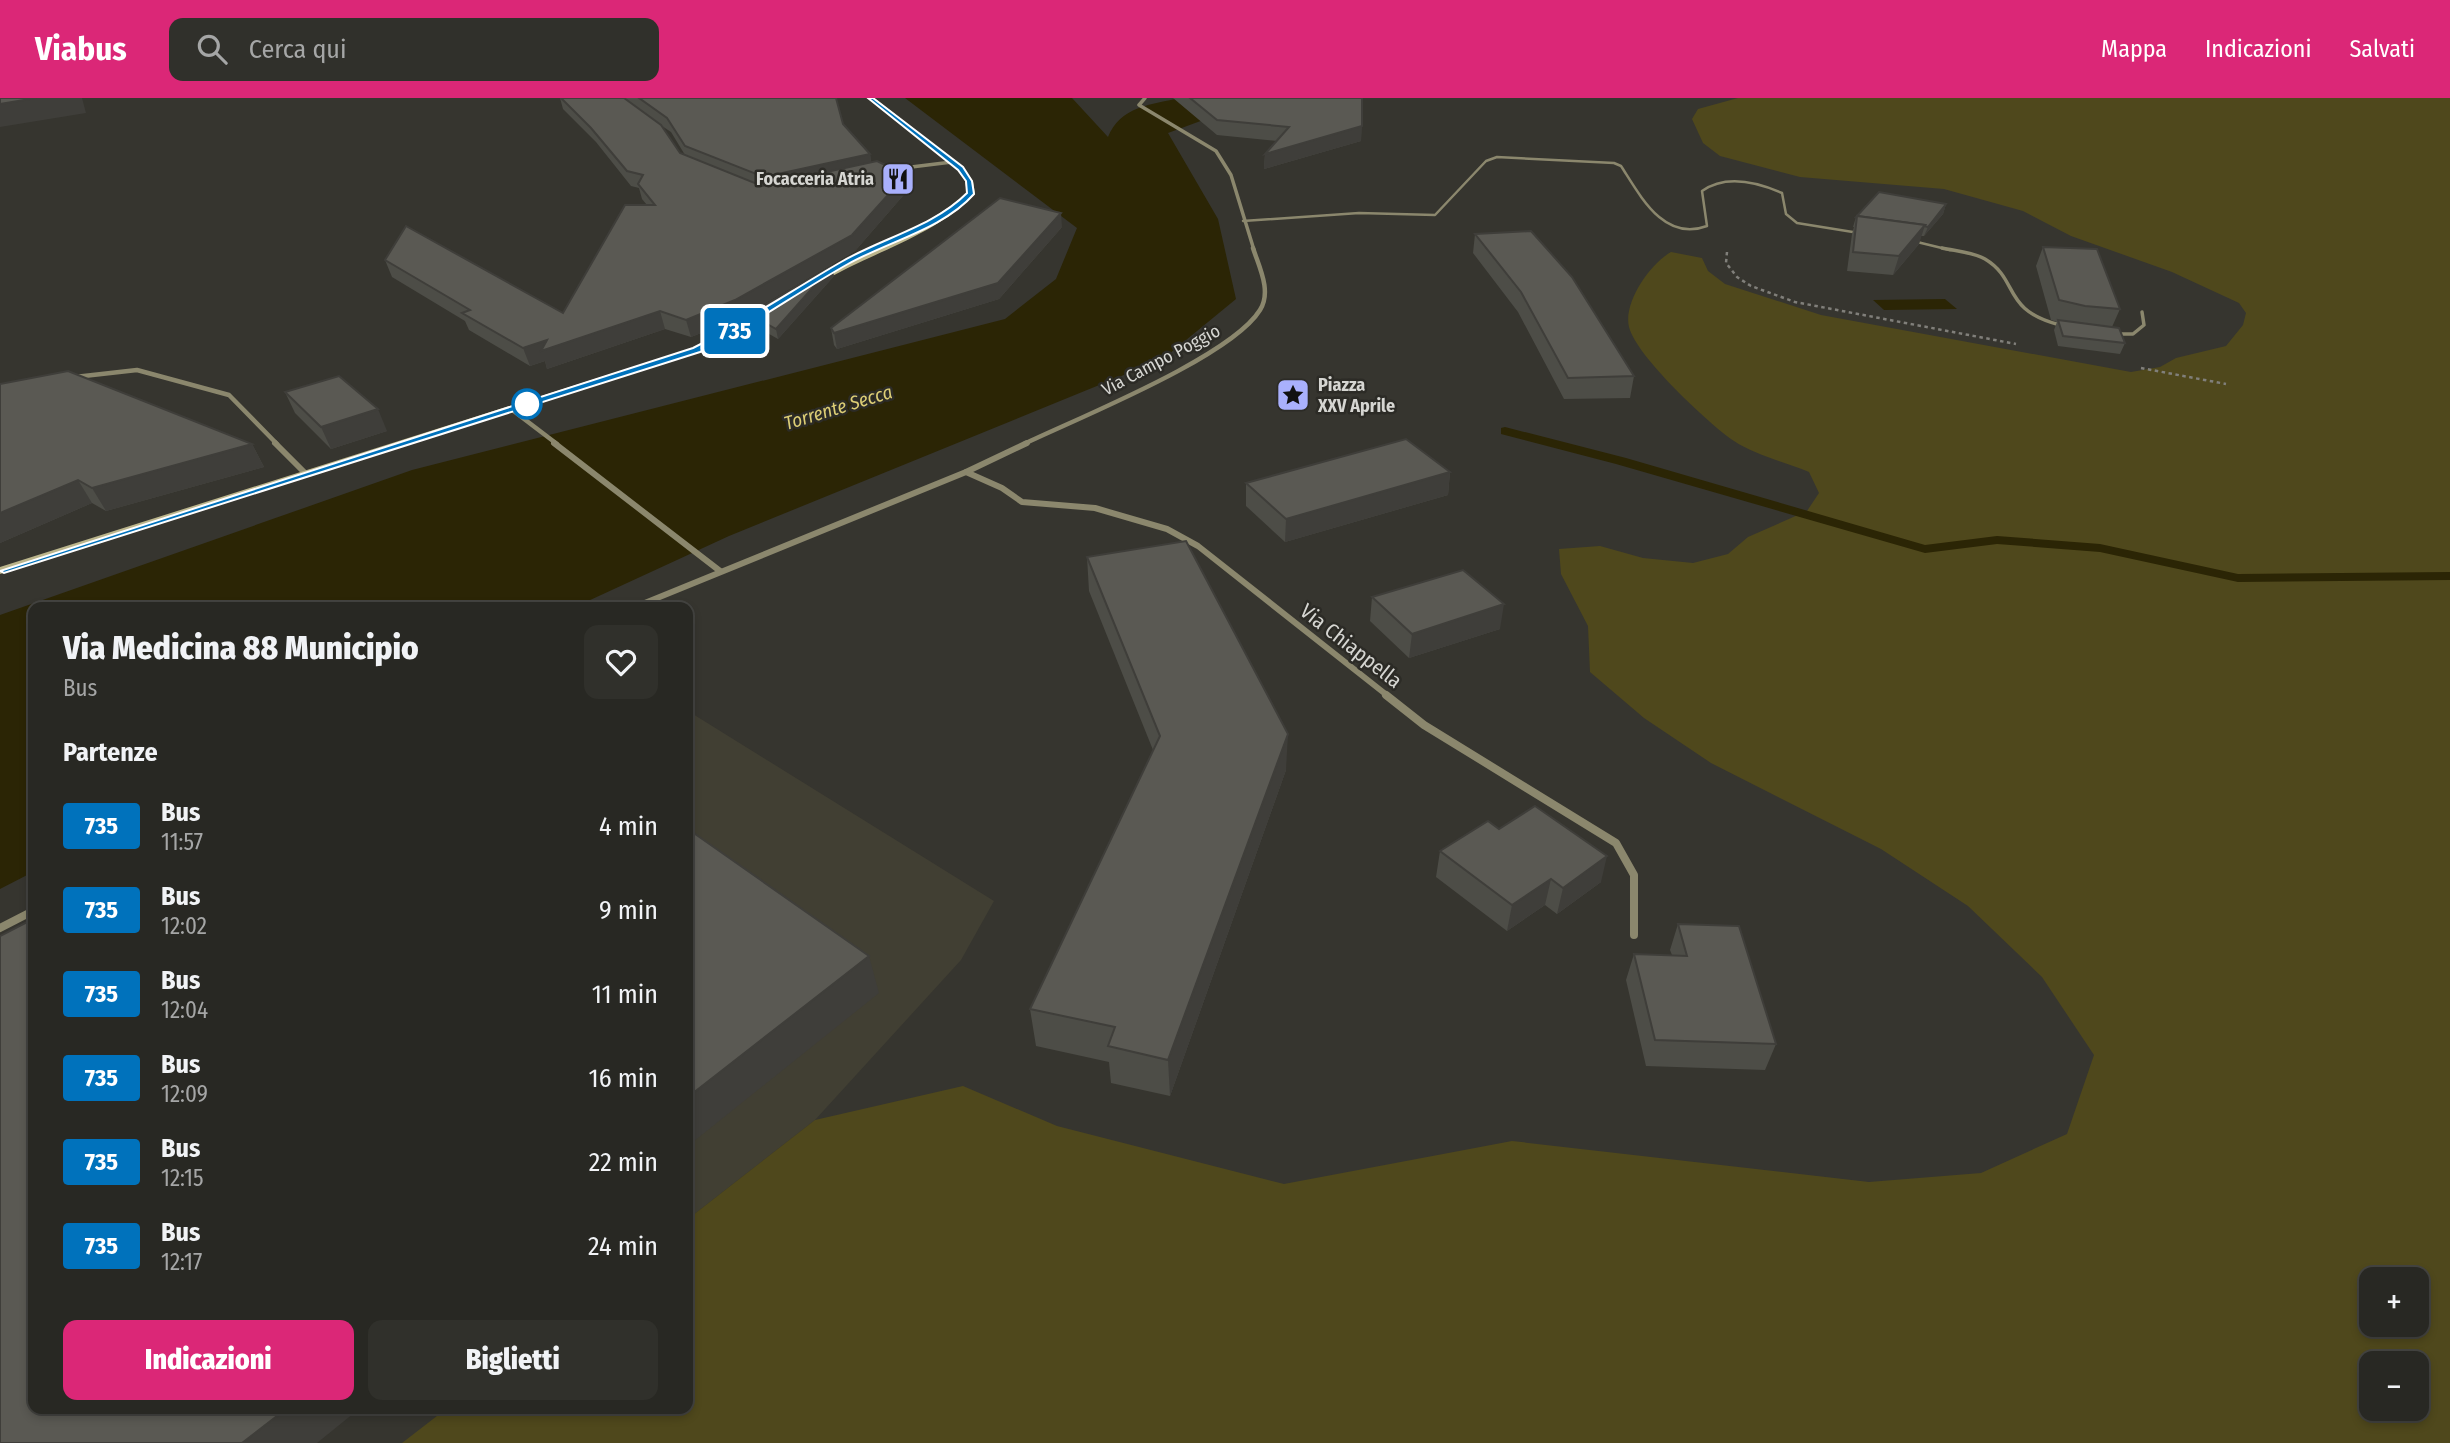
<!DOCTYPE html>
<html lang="it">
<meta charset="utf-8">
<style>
body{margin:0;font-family:"Fira Sans Condensed",sans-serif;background:#30302b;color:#f1f3f6;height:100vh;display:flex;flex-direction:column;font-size:26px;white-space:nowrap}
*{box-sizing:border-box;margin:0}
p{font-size:23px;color:#a5a6a6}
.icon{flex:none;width:38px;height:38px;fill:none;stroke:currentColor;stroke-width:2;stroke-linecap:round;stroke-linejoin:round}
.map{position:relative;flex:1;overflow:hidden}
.details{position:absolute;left:28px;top:504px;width:665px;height:812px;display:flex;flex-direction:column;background:#282823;border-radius:14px;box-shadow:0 4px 10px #0003,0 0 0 2px #444441}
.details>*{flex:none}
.badge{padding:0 14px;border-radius:5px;font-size:24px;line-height:46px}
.buttons{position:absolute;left:2359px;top:1169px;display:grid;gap:14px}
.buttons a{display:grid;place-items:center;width:70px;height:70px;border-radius:14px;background:#282823;box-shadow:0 4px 10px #0003,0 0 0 2px #444441;font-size:35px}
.map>.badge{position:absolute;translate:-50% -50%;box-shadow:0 0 0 4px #fff}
h2{padding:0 35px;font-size:26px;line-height:63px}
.round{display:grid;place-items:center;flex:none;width:74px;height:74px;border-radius:14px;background:#30302b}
.head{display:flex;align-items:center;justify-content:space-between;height:119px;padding:0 35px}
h1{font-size:33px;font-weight:800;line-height:52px}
.primary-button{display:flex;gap:14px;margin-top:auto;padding:14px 35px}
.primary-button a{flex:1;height:80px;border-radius:14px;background:#db2777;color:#fff;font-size:28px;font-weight:800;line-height:80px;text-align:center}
.primary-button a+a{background:#30302b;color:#f1f3f6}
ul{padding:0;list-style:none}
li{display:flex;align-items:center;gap:21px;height:84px;padding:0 35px}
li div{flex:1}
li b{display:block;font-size:26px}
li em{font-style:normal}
li .badge{min-width:77px;font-weight:700;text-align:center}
header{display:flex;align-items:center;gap:42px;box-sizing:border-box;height:98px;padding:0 35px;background:#db2777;color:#fff}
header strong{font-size:33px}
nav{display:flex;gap:38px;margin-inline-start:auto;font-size:24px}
.search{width:490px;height:63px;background:#30302b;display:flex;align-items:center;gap:18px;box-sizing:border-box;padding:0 24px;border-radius:14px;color:#a5a6a6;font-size:26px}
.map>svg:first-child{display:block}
</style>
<header>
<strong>Viabus</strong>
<div class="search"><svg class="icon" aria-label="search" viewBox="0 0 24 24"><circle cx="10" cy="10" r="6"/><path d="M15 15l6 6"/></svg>Cerca qui</div>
<nav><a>Mappa</a><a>Indicazioni</a><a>Salvati</a></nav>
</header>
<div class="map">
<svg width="2450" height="1345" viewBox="0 0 2450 1345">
<rect width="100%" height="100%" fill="#36352f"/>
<!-- built -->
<polygon fill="#413f33" points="688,613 994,803 961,862 815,1022 688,1121"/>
<!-- green -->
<path fill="#4f481c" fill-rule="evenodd" d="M1738,0H2450V1345H402L446,1311H688V1121L815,1022L963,988L1057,1028L1284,1086L1512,1043L1869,1084L1981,1075L2067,1036L2094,957L2042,879L1968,808L1881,751L1711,665L1644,620L1590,574L1588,528L1561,476L1559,451L1600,448L1643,460L1693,465L1728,456L1748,439L1807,413L1819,395L1809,374C1785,364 1755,357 1734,343C1709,326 1636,258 1629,229C1623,204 1651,165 1671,154L1702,160L1708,173L1725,186L1821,217L2131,274L2160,269L2176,260L2226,248L2243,227L2246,215L2239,205L2172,174L2071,138L2023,113L1944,91L1800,79L1720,58L1703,45L1692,21L1698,11ZM2371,1181H2417V1227H2371ZM2371,1265H2417V1311H2371Z"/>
<!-- water -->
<g fill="#2b2505">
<path d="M905,0H1072L1108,39C1120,9 1151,6 1181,0L1206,21L1168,35L1218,121L1236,201L1163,261L729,438L575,509H33V774L0,791V517L412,372L1005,221L1056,181L1077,130Z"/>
<polygon points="1945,201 1957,211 1884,212 1873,202"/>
</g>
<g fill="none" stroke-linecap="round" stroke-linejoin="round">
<!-- stream -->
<polygon fill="#2b2505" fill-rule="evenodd" points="1505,329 1626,360 1925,447 1997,438 2100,446 2238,476 2450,474 2450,482 2238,484 2100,454 1997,446 1925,455 1616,366 1501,336 1501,330"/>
<!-- path -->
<g stroke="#807f7a" stroke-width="2.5" stroke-dasharray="3.5 3.5" stroke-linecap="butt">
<polyline points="1727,154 1726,165 1737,179 1751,188 1795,204 2016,246"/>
<polyline points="2141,270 2226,286"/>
</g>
<!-- lane-far1 -->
<g stroke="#8b876d" stroke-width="2.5">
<path d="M1243,123L1359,115L1435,117L1486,63L1497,59L1614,65L1621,68C1641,99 1664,144 1707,128L1702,93C1726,76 1757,84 1782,95L1786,116L1797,125L1859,135"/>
<polyline points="1913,143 1950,152"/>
</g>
<!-- lane -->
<g stroke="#8b876d" stroke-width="3.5">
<path d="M1942,150C1955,153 1973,154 1985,161C2020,182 2001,212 2060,227"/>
<polyline points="2114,236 2133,236 2144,227 2142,214"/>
</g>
<!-- street-far3 -->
<g stroke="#8b876d" stroke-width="3.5">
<polyline points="1145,0 1139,7 1216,53 1231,77 1254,152"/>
<polyline points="887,72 952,64"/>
</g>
<!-- street-far2 -->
<g stroke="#8b876d" stroke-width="4.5">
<polyline points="75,279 137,272 229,297 277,346"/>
<polyline points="511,311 557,346"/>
<path d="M1024,346C1078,320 1231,259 1260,212C1272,193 1259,169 1253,150"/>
</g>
<!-- street-far1 -->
<g stroke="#8b876d" stroke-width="6">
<polyline points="275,345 304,374"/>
<polyline points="554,345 720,473"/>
<polyline points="966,374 1002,390 1022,404 1095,410 1167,431 1198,448 1388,598"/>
<polyline points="635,509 966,374 1027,345"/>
</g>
<!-- street -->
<g stroke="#8b876d" stroke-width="8">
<polyline points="1386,597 1424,627 1616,745 1634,777 1634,837"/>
<polyline points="0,830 33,813"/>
</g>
<!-- secondary -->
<g fill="#bbb58c" fill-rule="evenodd">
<path d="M867,0H874L963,69L973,83L975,96C933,139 870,155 820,185H814V181C865,151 922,134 967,95L965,83L958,71Z"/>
<polygon points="764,212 771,214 699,254 0,476 0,469 693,250"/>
</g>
</g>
<!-- wall -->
<g fill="#4d4d47" fill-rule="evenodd">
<path d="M560,0H836L843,26L870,56L871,64L908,92L855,153L739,220L691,239L665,231L547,271L545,263L530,268L469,232L465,223L392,179L385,162L563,215L647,107L642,101L639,90L631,88L596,44L563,11ZM662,28L671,34L685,57L680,55Z"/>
<polygon points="1173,0 1362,0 1361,43 1264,71 1265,56 1277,43 1217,37"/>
<polygon points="1946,106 1943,116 1924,138 1921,138 1919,146 1893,177 1847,173 1852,136 1854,129 1853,129 1856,119"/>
<polygon points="1062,129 999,201 837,251 834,247 831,230"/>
<polygon points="1475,136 1634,278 1630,300 1564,301 1518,214 1473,155"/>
<polygon points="2043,149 2120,211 2112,229 2125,245 2120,256 2058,248 2054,232 2057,224 2051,222 2036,168"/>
<polygon points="834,178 778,241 751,226 749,216"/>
<polygon points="0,286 252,346 264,369 106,413 92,405 0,445"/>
<polygon points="285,294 387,333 331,351 295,315"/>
<polygon points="1450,374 1448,397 1285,444 1246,408 1246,385"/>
<polygon points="1087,459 1286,672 1170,998 1111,985 1109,964 1036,948 1030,911 1153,652 1089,493"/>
<polygon points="1372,499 1500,531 1409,560 1370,523"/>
<polygon points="1499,731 1601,784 1557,816 1545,807 1507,833 1436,779 1440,753"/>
<polygon points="1678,826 1776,946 1765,972 1646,968 1626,882 1634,856 1672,857 1670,852"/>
</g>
<!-- shaded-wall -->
<g fill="#3f3e3a">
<polygon points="36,0 82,0 86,15 0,29 0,6"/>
<polygon points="1362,28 1361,43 1264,71 1265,56"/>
<polygon points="870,56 872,71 767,94 764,79"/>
<polygon points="906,77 908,92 855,153 739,220 691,239 686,222"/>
<polygon points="1946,106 1943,116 1924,138 1928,129"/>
<polygon points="1061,115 1062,129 999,201 837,251 834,235"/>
<polygon points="1925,127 1919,146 1893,177 1899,158"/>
<polygon points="832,168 834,178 778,241 776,231"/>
<polygon points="660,213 665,231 547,271 545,263 530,268 523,250 547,242"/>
<polygon points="378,311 387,333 331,351 321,329"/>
<polygon points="252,346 264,369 106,413 92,390"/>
<polygon points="1450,374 1448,397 1285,444 1286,421"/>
<polygon points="78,382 92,405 0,445 0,415"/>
<polygon points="1504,506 1500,531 1409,560 1412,536"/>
<polygon points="1288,636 1286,672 1170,998 1168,962"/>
<polygon points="1607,758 1601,784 1557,816 1563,790"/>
<polygon points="1551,781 1545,807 1507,833 1512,807"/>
<polygon points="869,858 879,895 688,1048 688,999"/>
<polygon points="286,1311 359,1311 317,1345 242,1345"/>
</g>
<!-- building -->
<g fill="#5a5953" stroke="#3f3e3a" stroke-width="2">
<polygon points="0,0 36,0 0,6"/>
<polygon points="561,0 624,0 661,27 680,55 762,88 877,63 906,77 852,137 735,202 686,222 660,213 541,253 547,242 523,250 462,215 470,212 385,162 406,128 563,215 625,107 655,107 638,86 643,77 627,73 591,30"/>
<polygon points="639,0 836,0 843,26 870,56 764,79 685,48 667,20"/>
<polygon points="1190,0 1362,0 1362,28 1265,56 1289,29 1217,22"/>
<polygon points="1879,94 1946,106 1928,129 1924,128 1925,127 1857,118 1857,119 1856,119"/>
<polygon points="1000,100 1061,115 998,185 834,235 831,230"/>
<polygon points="1857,118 1925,127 1899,158 1853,154"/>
<polygon points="1531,133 1572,179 1634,278 1568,280 1521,194 1475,136"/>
<polygon points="2043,149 2097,151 2120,211 2085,208 2059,202"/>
<polygon points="832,168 776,231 749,216"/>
<polygon points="2058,222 2119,230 2125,245 2063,238"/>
<polygon points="68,273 252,346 92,390 78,382 0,415 0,286"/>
<polygon points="339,278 378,311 321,329 285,294"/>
<polygon points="1406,341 1450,374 1286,421 1246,385"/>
<polygon points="1186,443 1288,636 1168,962 1108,948 1115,929 1030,911 1160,638 1087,459"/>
<polygon points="1463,472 1504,506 1412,536 1372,499"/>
<polygon points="1535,708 1607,758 1563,790 1551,781 1512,807 1440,753 1488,723 1499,731"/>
<polygon points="688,731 869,858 688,999"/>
<polygon points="33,821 33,1311 286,1311 242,1345 0,1345 0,838"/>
<polygon points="1678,826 1739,828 1776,946 1655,942 1634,856 1687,858"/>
</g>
<!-- line -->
<path fill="#0072bc" stroke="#fff" stroke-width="2" d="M868,0H873L963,69L972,83L974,96C943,131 889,143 848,166C798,194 751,228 700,254L4,475L0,473L693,250C745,224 791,193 841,164C882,140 933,129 967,95L966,83L958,72Z"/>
<!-- icons -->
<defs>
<symbol id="restaurant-square" viewBox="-11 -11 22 22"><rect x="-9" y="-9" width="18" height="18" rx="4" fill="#a9b0fc" stroke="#2c2b26"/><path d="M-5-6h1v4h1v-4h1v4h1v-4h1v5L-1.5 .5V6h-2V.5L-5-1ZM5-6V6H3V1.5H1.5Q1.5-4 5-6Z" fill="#111"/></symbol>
<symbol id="sight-square" viewBox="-11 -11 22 22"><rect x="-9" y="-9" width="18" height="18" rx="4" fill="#a9b0fc" stroke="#2c2b26"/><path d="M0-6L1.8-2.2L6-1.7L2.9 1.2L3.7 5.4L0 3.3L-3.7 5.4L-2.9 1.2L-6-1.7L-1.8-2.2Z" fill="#111"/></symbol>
</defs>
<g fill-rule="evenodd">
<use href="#restaurant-square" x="879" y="62" width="38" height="38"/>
<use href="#sight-square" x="1274" y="278" width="38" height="38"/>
</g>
<!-- markers -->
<circle fill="#fff" stroke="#0072bc" stroke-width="3.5" cx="527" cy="306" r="14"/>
<g text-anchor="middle" stroke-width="5" stroke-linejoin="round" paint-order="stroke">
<!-- far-poi labels -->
<g font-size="18" font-weight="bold" fill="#d6d6d2" stroke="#2c2b26" text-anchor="end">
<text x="874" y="87">Focacceria Atria</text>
<text x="1318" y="293" text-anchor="start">Piazza<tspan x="1318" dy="21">XXV Aprile</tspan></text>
</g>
<!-- far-street labels -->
<g font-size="18" fill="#d6d6d2" stroke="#2c2b26">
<text transform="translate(1161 262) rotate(-28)" y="6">Via Campo Poggio</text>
</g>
<!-- far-water labels -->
<g font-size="19" font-style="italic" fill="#ddce75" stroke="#2c2b26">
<text transform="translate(838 309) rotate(-17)" y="7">Torrente Secca</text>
</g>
<!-- street labels -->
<g font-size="21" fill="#d6d6d2" stroke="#2c2b26">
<text transform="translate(1351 548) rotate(38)" y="7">Via Chiappella</text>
</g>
</g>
</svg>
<div class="buttons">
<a>+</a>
<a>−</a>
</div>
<b class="badge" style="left:735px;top:233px;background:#0072bc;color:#fff">735</b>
<section class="details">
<div class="head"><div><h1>Via Medicina 88 Municipio</h1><p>Bus</p></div><a class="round"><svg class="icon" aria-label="heart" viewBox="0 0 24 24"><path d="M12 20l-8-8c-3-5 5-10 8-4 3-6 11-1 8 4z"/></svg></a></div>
<h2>Partenze</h2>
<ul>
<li><span class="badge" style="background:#0072bc;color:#fff">735</span><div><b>Bus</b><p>11:57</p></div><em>4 min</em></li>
<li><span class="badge" style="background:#0072bc;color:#fff">735</span><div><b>Bus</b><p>12:02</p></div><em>9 min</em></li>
<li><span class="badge" style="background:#0072bc;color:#fff">735</span><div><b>Bus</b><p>12:04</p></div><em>11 min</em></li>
<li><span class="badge" style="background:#0072bc;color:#fff">735</span><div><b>Bus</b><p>12:09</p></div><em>16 min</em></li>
<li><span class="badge" style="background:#0072bc;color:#fff">735</span><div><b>Bus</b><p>12:15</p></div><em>22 min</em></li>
<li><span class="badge" style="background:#0072bc;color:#fff">735</span><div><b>Bus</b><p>12:17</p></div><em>24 min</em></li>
</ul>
<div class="primary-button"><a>Indicazioni</a><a>Biglietti</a></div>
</section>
</div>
